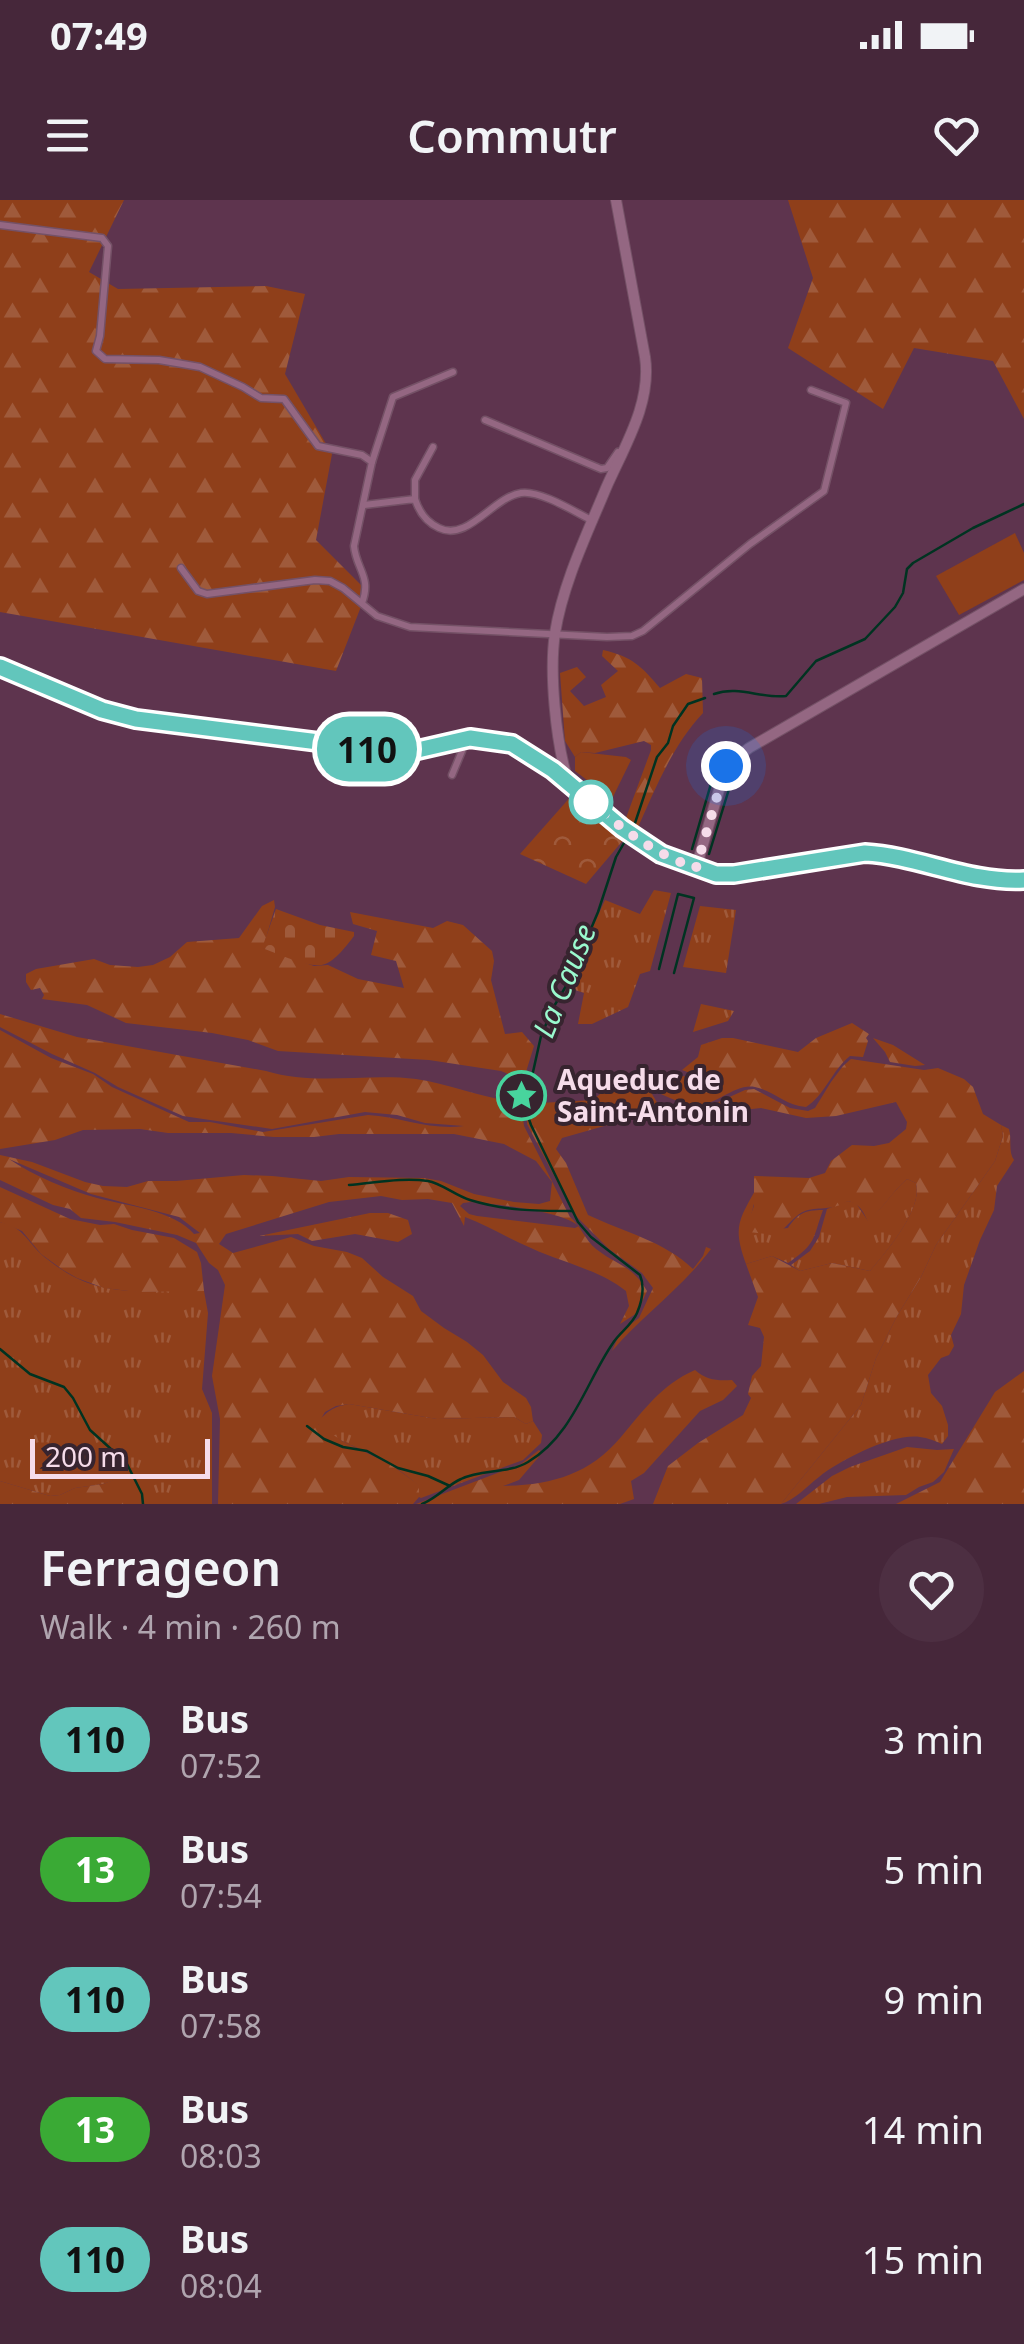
<!DOCTYPE html>
<meta charset="utf-8">
<style>
body{margin:0;font-family:"Noto Sans",sans-serif;background:#4d2f42;color:#f1f3f6;height:100vh;display:flex;flex-direction:column;font-size:38px;white-space:nowrap}
*{box-sizing:border-box;margin:0}
p{font-size:32px;color:#b0a5af}
.icon{flex:none;width:55px;height:55px;fill:none;stroke:currentColor;stroke-width:2;stroke-linecap:round;stroke-linejoin:round}
.map{position:relative;height:1304px;overflow:hidden}
.details{display:flex;flex-direction:column;background:#46273a;flex:1}
.details>*{flex:none}
.badge{padding:0 20px;border-radius:32px;font-size:35px;line-height:65px}
.scale{position:absolute;left:30px;bottom:25px;width:180px;box-sizing:border-box;padding-left:10px;border:5px solid #f6dcea;border-top:0;font-size:28px;line-height:35px;white-space:nowrap;color:#f6dcea;-webkit-text-stroke:8px #37242f;paint-order:stroke}
.you{position:absolute;width:50px;height:50px;margin:-25px;border:8px solid #fff;border-radius:50%;background:#1a73e8;box-shadow:0 0 0 15px #1a73e833}
.map>.badge{position:absolute;translate:-50% -50%;box-shadow:0 0 0 5px #fff}
.round{display:grid;place-items:center;flex:none;width:105px;height:105px;border-radius:52px;background:#4d2f42}
.overview{display:flex;align-items:center;justify-content:space-between;height:170px;padding:0 40px}
h1{font-size:48px;font-weight:600;line-height:75px}
ul{padding:0;list-style:none}
li{display:flex;align-items:center;gap:30px;height:130px;padding:0 40px}
li div{flex:1}
li b{display:block;font-size:38px}
li em{font-style:normal}
li .badge{min-width:110px;font-weight:700;text-align:center}
.status{display:flex;justify-content:space-between;align-items:center;height:70px;padding:0 50px;background:#46273a;direction:ltr}
.status svg{height:28px;fill:currentColor}
header{display:flex;justify-content:space-between;align-items:center;height:130px;padding:0 40px;background:#46273a;font-size:45px;font-weight:600}
.map>svg:first-child{display:block}
</style>
<div class="status"><b>07:49</b><svg viewBox="0 0 49 12"><path d="M0 12V9h3v3zM5 12V6h3v6zM10 12V3h3v9zM15 12V0h3v12zM26 1h20v11H26zM47 4h2v5h-2z"/></svg></div>
<header><svg class="icon" aria-label="menu" viewBox="0 0 24 24"><path d="M4 6h16M4 12h16M4 18h16"/></svg>Commutr<svg class="icon" aria-label="heart" viewBox="0 0 24 24"><path d="M12 20l-8-8c-3-5 5-10 8-4 3-6 11-1 8 4z"/></svg></header>
<div class="map">
<svg width="1024" height="1304" viewBox="0 0 1024 1304">
<defs>
<pattern id="grass-tufts" width="24" height="20" patternUnits="userSpaceOnUse" patternTransform="scale(2.5)"><rect width="24" height="20" fill="#8f3f1a"/><path d="M3 7l-1-3M5 7V3M7 7l1-3M15 17l-1-3M17 17v-4M19 17l1-3" fill="none" stroke="#9f5a3b"/></pattern>
<pattern id="forest-firs" width="22" height="20" patternUnits="userSpaceOnUse" patternTransform="scale(2.5)"><rect width="22" height="20" fill="#8f3f1a"/><path d="M5 1l3.5 6h-7zM16 11l3.5 6h-7z" fill="#9f5a3b"/></pattern>
<pattern id="cemetery-stones" width="16" height="16" patternUnits="userSpaceOnUse" patternTransform="scale(2.5)"><rect width="16" height="16" fill="#8f3f1a"/><path d="M2 7V4a2 2 0 0 1 4 0v3zM10 15v-3a2 2 0 0 1 4 0v3z" fill="#9f5a3b"/></pattern>
<pattern id="park-crowns" width="20" height="18" patternUnits="userSpaceOnUse" patternTransform="scale(2.5)"><rect width="20" height="18" fill="#8f3f1a"/><path d="M2 6a3 3 0 1 1 6 0M12 15a3 3 0 1 1 6 0" fill="none" stroke="#9f5a3b"/></pattern>
</defs>
<rect width="100%" height="100%" fill="#5e344e"/>
<!-- grass -->
<g fill="url(#grass-tufts)">
<polygon points="654,690 671,693 650,771 640,774 628,807 592,824 578,824 584,793 566,787 605,700 640,714"/>
<polygon points="700,706 736,710 726,773 683,767"/>
<polygon points="701,804 734,811 728,821 693,832"/>
<path d="M1001,925L1009,929C1012,939 1008,952 1014,960L997,986L994,1010L980,1040L964,1085L961,1114L951,1135L954,1146L949,1155L941,1158L928,1175L931,1193L942,1206L948,1225V1236L942,1244C935,1241 928,1238 920,1237C893,1233 840,1260 819,1277C807,1286 795,1300 781,1304L861,1205L876,1158L897,1116L921,1077L936,1045L995,961L1003,936Z"/>
<path d="M907,979L916,983C923,1009 887,1051 870,1071L832,1063L800,1071L791,1065L810,1051L819,1037L827,1009L848,1001L856,1003L868,1021C883,1008 892,992 907,979Z"/>
<path d="M756,989C756,1005 748,1016 750,1032L788,1028C798,1013 805,1010 823,1010C812,1040 817,1043 788,1063L772,1056L746,1064C733,1028 738,1021 756,989Z"/>
<path d="M0,1022C24,1028 26,1040 42,1055C49,1061 59,1068 67,1073C110,1099 157,1089 204,1091L208,1113L202,1189L212,1213V1304H141L142,1298L124,1277L103,1284L75,1288L60,1295L50,1296L0,1281Z"/>
<path d="M349,1204L437,1219L514,1217L526,1224L533,1221L542,1235L541,1243L523,1260L421,1298L419,1297L418,1285C407,1276 396,1267 384,1260C362,1248 335,1242 317,1223C327,1211 333,1207 349,1204Z"/>
<polygon points="907,1247 937,1250 954,1249 944,1272 933,1282 919,1287 906,1295 847,1297 819,1304 796,1304 832,1276 850,1267"/>
</g>
<!-- forest -->
<g fill="url(#forest-firs)" fill-rule="evenodd">
<polygon points="0,0 124,0 89,72 118,89 266,86 305,94 285,174 332,254 316,340 367,391 336,471 0,412"/>
<polygon points="788,0 1024,0 1024,219 993,161 914,148 883,209 788,148 813,78"/>
<path d="M603,450C633,457 641,466 660,488L686,474L702,478L703,513C671,547 654,592 635,634L623,626L651,550V545L644,541L595,553L581,552L575,557L565,541L560,473L577,467L586,477L570,491L584,506L606,497L601,485L618,471L602,456Z"/>
<polygon points="274,700 275,707 263,748 314,766 328,765 358,779 404,788 396,761 371,755 377,731 353,724 350,712 433,728 447,721 463,725 492,751 494,761 491,780 505,834 522,832 534,846 521,888 518,878 501,871 429,860 278,851 248,840 212,833 126,823 87,805 42,799 44,795 40,788 31,790 26,782 26,774 36,769 94,759 110,765 138,767 153,765 170,757 187,742 239,738 262,706"/>
<path d="M0,814L77,837L266,871C314,886 366,873 416,879C449,884 482,898 516,902L517,904H521L524,926L570,1017C581,1026 585,1040 596,1049C618,1066 632,1065 647,1091L637,1113L620,1124L629,1106L626,1091C598,1069 563,1063 531,1048C508,1038 488,1026 465,1017L464,1026L452,1003L428,999L402,1000L381,996L329,1002L226,1034L219,1044L233,1053L291,1037L314,1046L347,1052L362,1058L383,1077L413,1096L421,1111L444,1128L467,1142L483,1155L503,1182L526,1198L531,1207L533,1221L526,1224L514,1217L437,1219L349,1204L336,1206L325,1212L318,1224L342,1241L390,1264L419,1285V1297L413,1304H218L220,1219L212,1176L225,1085L218,1070L209,1063L196,1043L177,1035L115,1022L81,1018L70,1009L53,1005L0,980V955L32,962L85,982L103,986L127,987L148,981H176L244,975L272,976L321,981L349,977L424,978L441,981L474,994L514,1002L539,1004L550,1001L552,982L536,961L504,944L454,934H339L314,937H274L231,933H168L140,929L83,930L55,940L0,949V830L51,858L93,874L112,887L189,922H210L263,932L368,915C401,917 432,931 464,926L425,923L397,915L365,912L272,929L183,916L118,887L95,873L52,854L0,827ZM9,959L91,994L179,1017L200,1033L194,1034C174,1010 127,1006 97,998C68,990 34,976 9,959ZM471,1002C497,1004 561,1011 579,1026L575,1028L477,1016L469,1014L460,1006L463,1003Z"/>
<path d="M852,823L869,834L866,838L868,841L863,857L850,856C832,870 825,895 806,907C784,905 774,891 755,887C734,883 716,907 694,905C679,904 663,894 649,889L658,904L650,907L643,915L562,938L556,949L566,963L588,1015C624,1032 664,1041 693,1069L703,1056L706,1047L711,1049C682,1088 643,1115 612,1151L621,1131L639,1118L653,1088L642,1073L609,1049L574,1014L527,924L528,912L537,908L540,903L593,900L606,889L615,887L663,877L686,876L690,873L682,870L698,857L701,845L722,838H733L798,852L816,838Z"/>
<polygon points="873,838 893,845 925,865 915,866 890,862 885,852"/>
<path d="M851,859L924,870L938,868L964,879L973,887L983,914L1001,925L1003,936L995,961L936,1045L921,1077L897,1116L876,1158L861,1205L781,1304H653L668,1266L698,1243L743,1215L751,1198L748,1194L752,1176L761,1166L764,1137L760,1128L748,1125L758,1097L746,1064L772,1056L800,1071L832,1063L870,1071C887,1051 923,1009 916,983L907,979C892,992 883,1008 868,1022C863,1011 860,1004 848,1001C833,1010 824,1007 808,1010C795,1013 787,1028 776,1035L749,1032L747,1024L754,1006V976L809,978L825,973L831,961L852,945L874,946L889,943L906,929L907,922L896,902L836,916L806,918L761,908L714,913L693,911L694,908L714,904L745,890L754,889L790,908L808,911L815,908L831,882L843,866Z"/>
<polygon points="0,987 70,1019 100,1025 114,1024 132,1030 174,1038 197,1052 201,1063 204,1091 137,1092 104,1088 77,1078 63,1070 41,1054 22,1031 0,1022"/>
<polygon points="370,1013 388,1013 408,1020 412,1034 398,1042 355,1034 312,1041 298,1034 259,1036"/>
<path d="M695,1170C706,1180 717,1181 732,1180L737,1186L723,1200L700,1211L644,1273L631,1281L634,1299L620,1304H416L521,1264L539,1250L542,1253L519,1280L503,1286C551,1285 589,1275 621,1237C644,1210 661,1185 695,1170Z"/>
<polygon points="1024,1171 1024,1304 896,1304 940,1282 995,1192"/>
<path d="M124,1276C134,1284 144,1290 141,1304H0V1281L50,1296L60,1295L75,1288L103,1284Z"/>
</g>
<!-- cemetery -->
<path fill="url(#cemetery-stones)" d="M276,709L320,725L354,732V736C348,744 335,761 325,764C311,770 277,753 262,748Z"/>
<!-- park -->
<polygon fill="url(#park-crowns)" points="573,594 625,638 586,684 520,654"/>
<!-- pitch -->
<g fill="#8f3f1a">
<polygon points="1015,333 1024,353 1024,380 959,415 936,376"/>
<polygon points="581,552 626,557 631,560 612,599 575,571 575,557"/>
</g>
<g fill="none" stroke-linecap="round" stroke-linejoin="round">
<!-- stream -->
<g stroke="#003321" stroke-width="2.5">
<path d="M714,494C739,485 761,499 786,496L816,461L865,439L895,407L903,393L907,369L913,363L973,328L1024,304"/>
<polyline points="633,629 657,557 668,543 673,526 688,504 705,498"/>
<polyline points="692,649 715,570"/>
<polyline points="709,654 733,576"/>
<polyline points="659,769 678,694 694,698 674,773"/>
<path d="M349,985C374,983 403,977 428,981C441,983 456,996 470,1000C506,1011 535,1011 572,1011"/>
<polyline points="0,1149 30,1174 64,1187 73,1198 90,1230 111,1249 123,1256 142,1294 143,1304"/>
<polyline points="307,1226 324,1239 343,1247 367,1251 398,1268 428,1276 450,1286"/>
<path d="M422,1304C439,1297 447,1285 461,1279C481,1269 508,1274 528,1262C573,1235 586,1182 613,1143C620,1132 632,1125 637,1113C642,1101 645,1087 640,1075L591,1037L578,1022L531,925L524,905L525,895L533,872L541,836L553,808L569,781L598,712L616,657L628,636"/>
</g>
<defs>
<g id="street">
<path d="M0,25L102,38L108,46L100,136L96,151L105,159L159,160L200,167L243,187L261,198L284,199L318,246L362,255L372,262L354,346C356,369 372,377 362,403"/>
<polyline points="485,220 601,269 607,268 618,252 620,253"/>
<polyline points="372,262 393,197 453,172"/>
<polyline points="415,299 415,280 433,247"/>
<path d="M364,305L415,299C419,312 426,322 439,328C468,342 493,297 521,293C540,290 575,312 593,321"/>
<polyline points="181,368 198,391 207,394 315,380 330,381 343,388 377,416 410,427 607,437 632,436 643,431 750,344 824,291 846,203 811,190"/>
<polyline points="444,543 462,551 452,575"/>
</g>
<g id="secondary">
<path d="M0,467L102,510L136,519L398,552H409L471,538L512,544L553,569L622,628L661,654L716,673H734L865,653C919,655 968,683 1024,680"/>
<path d="M567,578C556,541 549,472 555,433C563,383 587,334 606,288C624,247 652,203 645,157L616,0"/>
<polyline points="696,668 726,566 749,548 1024,389"/>
</g>
</defs>
<!-- street casing -->
<use href="#street" stroke="#745166" stroke-width="9"/>
<!-- secondary casing -->
<use href="#secondary" stroke="#745166" stroke-width="12"/>
<!-- street -->
<use href="#street" stroke="#946782" stroke-width="6"/>
<!-- secondary -->
<use href="#secondary" stroke="#946782" stroke-width="10"/>
</g>
<g fill="none" stroke-linecap="round" stroke-linejoin="round">
<defs>
<path id="line" d="M0,467L102,510L136,519L398,552H409L470,538L512,544L553,570L622,628L661,654L716,674H734L865,653C919,656 968,683 1024,680"/>
</defs>
<!-- line casing -->
<use href="#line" stroke="#fff" stroke-width="22"/>
<!-- line -->
<use href="#line" stroke="#62c6bc" stroke-width="15"/>
<!-- walk -->
<path stroke="#f6dcea" stroke-width="10" stroke-dasharray="0 18" d="M591,602C624,631 655,654 696,668L726,566"/>
</g>
<!-- icons -->
<defs>
<symbol id="sight-ring" viewBox="-11 -11 22 22"><circle r="9.5" fill="#37242f" stroke="#48d49d" stroke-width="1.5"/><path d="M0-6L1.8-2.2L6-1.7L2.9 1.2L3.7 5.4L0 3.3L-3.7 5.4L-2.9 1.2L-6-1.7L-1.8-2.2Z" fill="#48d49d"/></symbol>
</defs>
<g fill-rule="evenodd">
<use href="#sight-ring" x="494" y="868" width="55" height="55"/>
</g>
<!-- markers -->
<circle fill="#fff" stroke="#62c6bc" stroke-width="5" cx="591" cy="602" r="20"/>
<g text-anchor="middle" stroke-width="8" stroke-linejoin="round" paint-order="stroke">
<!-- poi labels -->
<g font-size="28" font-weight="bold" fill="#f6dcea" stroke="#37242f" text-anchor="start">
<text x="557" y="890">Aqueduc de<tspan x="557" dy="32">Saint-Antonin</tspan></text>
</g>
<!-- water labels -->
<g font-size="30" font-style="italic" fill="#9af9ce" stroke="#37242f">
<text transform="translate(565 781) rotate(-68)" y="10">La Cause</text>
</g>
</g>
</svg>
<div class="scale">200 m</div>
<div class="you" style="left:726px;top:566px"></div>
<b class="badge" style="left:367px;top:549px;background:#62c6bc;color:#111">110</b>
</div>
<section class="details">
<div class="overview"><div><h1>Ferrageon</h1><p>Walk · 4 min · 260 m</p></div><a class="round"><svg class="icon" aria-label="heart" viewBox="0 0 24 24"><path d="M12 20l-8-8c-3-5 5-10 8-4 3-6 11-1 8 4z"/></svg></a></div>
<ul>
<li><span class="badge" style="background:#62c6bc;color:#111">110</span><div><b>Bus</b><p>07:52</p></div><em>3 min</em></li>
<li><span class="badge" style="background:#3aaa35;color:#fff">13</span><div><b>Bus</b><p>07:54</p></div><em>5 min</em></li>
<li><span class="badge" style="background:#62c6bc;color:#111">110</span><div><b>Bus</b><p>07:58</p></div><em>9 min</em></li>
<li><span class="badge" style="background:#3aaa35;color:#fff">13</span><div><b>Bus</b><p>08:03</p></div><em>14 min</em></li>
<li><span class="badge" style="background:#62c6bc;color:#111">110</span><div><b>Bus</b><p>08:04</p></div><em>15 min</em></li>
</ul>
</section>
